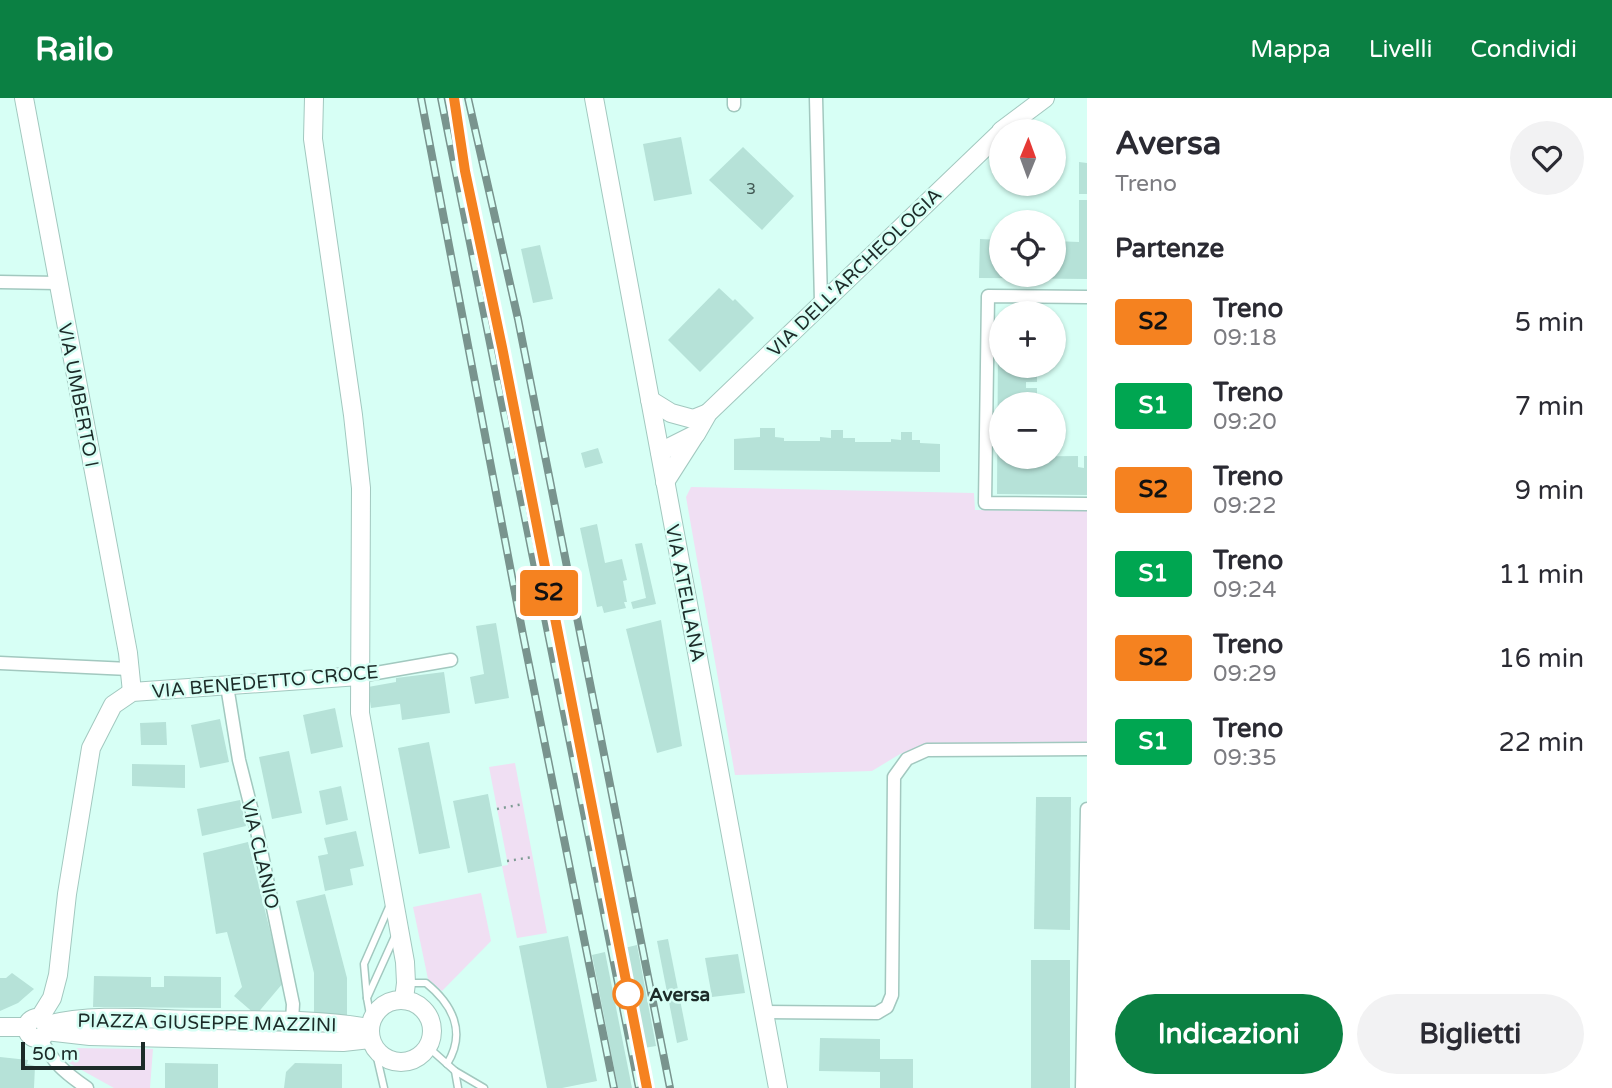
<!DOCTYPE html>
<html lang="it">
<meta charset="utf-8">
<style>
body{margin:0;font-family:"Varela Round",sans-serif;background:#f2f2f3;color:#2b2b33;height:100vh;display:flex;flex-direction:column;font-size:26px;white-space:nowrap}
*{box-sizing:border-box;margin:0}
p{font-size:23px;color:#7c7c81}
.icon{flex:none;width:38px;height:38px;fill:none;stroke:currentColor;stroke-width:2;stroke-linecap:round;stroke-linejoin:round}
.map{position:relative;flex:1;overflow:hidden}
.details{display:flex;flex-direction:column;background:#fff;width:525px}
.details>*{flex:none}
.badge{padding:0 14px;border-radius:5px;font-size:24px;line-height:46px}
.needle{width:46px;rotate:1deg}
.fabs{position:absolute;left:989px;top:21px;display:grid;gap:14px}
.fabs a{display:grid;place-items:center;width:77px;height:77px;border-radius:50%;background:#fff;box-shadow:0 2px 5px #0004;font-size:35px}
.scale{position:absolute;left:21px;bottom:18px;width:124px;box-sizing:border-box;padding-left:7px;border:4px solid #1c2b28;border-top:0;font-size:19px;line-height:24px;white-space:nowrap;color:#1c2b28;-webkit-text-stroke:5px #d7fff5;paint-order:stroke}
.map>.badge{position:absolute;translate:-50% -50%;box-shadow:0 0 0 4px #fff}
h2{padding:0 28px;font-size:26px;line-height:63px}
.round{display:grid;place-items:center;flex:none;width:74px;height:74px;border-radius:37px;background:#f2f2f3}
.summary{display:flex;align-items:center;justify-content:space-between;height:119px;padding:0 28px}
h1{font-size:33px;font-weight:700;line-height:52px}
.primary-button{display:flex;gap:14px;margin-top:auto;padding:14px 28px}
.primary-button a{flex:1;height:80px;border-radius:42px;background:#0b8043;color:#fff;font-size:28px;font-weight:700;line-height:80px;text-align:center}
.primary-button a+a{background:#f2f2f3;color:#2b2b33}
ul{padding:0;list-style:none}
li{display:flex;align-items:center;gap:21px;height:84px;padding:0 28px}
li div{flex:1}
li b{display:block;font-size:26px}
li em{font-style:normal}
li .badge{min-width:77px;font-weight:700;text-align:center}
header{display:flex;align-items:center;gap:42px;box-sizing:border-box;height:98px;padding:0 35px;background:#0b8043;color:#fff}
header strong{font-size:33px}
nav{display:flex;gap:38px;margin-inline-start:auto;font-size:24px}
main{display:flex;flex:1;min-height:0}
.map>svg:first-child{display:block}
</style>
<header>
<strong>Railo</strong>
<nav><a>Mappa</a><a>Livelli</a><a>Condividi</a></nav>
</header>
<main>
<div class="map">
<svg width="1087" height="990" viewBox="0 0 1087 990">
<rect width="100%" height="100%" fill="#d7fff5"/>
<!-- green -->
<g fill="#f0dff3">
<polygon points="691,389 974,395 975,412 1087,413 1087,645 931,646 900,656 872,673 735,677 686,399"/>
<polygon points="515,665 547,835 517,840 502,768 508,767 489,669"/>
<polygon points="481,795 491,843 442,893 428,881 413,809"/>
<polygon points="66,950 153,951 150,990 114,990 69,965"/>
</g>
<!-- building -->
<g fill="#b6e2d8">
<polygon points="681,39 692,96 654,103 643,46"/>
<polygon points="743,49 794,98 762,132 709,82"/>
<polygon points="1079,64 1087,65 1087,96 1079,96"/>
<polygon points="1079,102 1087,102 1087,181 979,180 980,141 1001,142 1001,177 1054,177 1054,143 1079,144"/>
<polygon points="540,147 553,201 533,205 521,151"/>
<polygon points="719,190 733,203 735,201 754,220 700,274 668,242"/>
<polygon points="998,249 1001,249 1001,268 1037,268 1037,284 1026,284 1026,290 1037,290 1037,306 1001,306 1001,359 1078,358 1078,369 1084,370 1084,358 1087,358 1087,397 997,396"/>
<polygon points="760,330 775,330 775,339 784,340 784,343 820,343 820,339 831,340 831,332 843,332 843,340 855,340 855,344 891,344 891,341 901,342 901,334 912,334 912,342 920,342 920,345 940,346 940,374 734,372 734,341 760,339"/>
<polygon points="598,350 603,365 585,370 581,355"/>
<polygon points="597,426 605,465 622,461 627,482 623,483 627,504 624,504 626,510 604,515 602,508 597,509 580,430"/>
<polygon points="642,445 656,506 633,511 631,504 646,500 635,446"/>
<polygon points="661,522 682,648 657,655 626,531"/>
<polygon points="496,525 509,600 475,606 470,579 484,576 476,528"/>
<polygon points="444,574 450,615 402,622 400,606 371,610 368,589 396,584 396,580"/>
<polygon points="335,610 343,649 311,656 303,617"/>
<polygon points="220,621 229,664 200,670 191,627"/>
<polygon points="166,624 167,647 141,647 140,625"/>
<polygon points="429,644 450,750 419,756 398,650"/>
<polygon points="289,653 302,715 272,721 259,659"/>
<polygon points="132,666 185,667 185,690 132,688"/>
<polygon points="341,688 348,722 326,727 319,693"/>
<polygon points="488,696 502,768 468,775 453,703"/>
<polygon points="1036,699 1071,699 1070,832 1034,831"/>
<polygon points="240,702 246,728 202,738 197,711"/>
<polygon points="356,733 364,768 350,771 353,787 325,793 318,758 328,756 324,740"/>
<polygon points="248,744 283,885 256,917 234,898 242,889 227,834 216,836 203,755"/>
<polygon points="325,796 347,880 347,917 314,917 314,875 296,803"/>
<polygon points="568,838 597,983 562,990 547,990 519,848"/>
<polygon points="668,841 688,942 677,945 657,843"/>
<polygon points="637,847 656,948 644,950 624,850"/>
<polygon points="605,854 632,990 618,990 592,857"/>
<polygon points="738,856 745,895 712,899 705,860"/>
<rect x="1031" y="862" width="39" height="128"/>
<polygon points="12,875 34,891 18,905 0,913 0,880 6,880"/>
<polygon points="94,878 151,879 151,889 164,889 164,878 221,879 221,910 93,909"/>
<polygon points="820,940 880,941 880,961 913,961 913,990 880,990 880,974 819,973"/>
<polygon points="0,959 28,962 27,966 35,968 34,990 0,990"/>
<polygon points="165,965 218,966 218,990 165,990"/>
<polygon points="295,965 342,966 342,990 284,990 286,974"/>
</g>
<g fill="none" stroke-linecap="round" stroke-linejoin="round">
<defs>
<g id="lane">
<path d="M406,885H426C452,906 467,934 447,966"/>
<polyline points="367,900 364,866 389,809"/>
<polyline points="371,922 367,900 395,838"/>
<polyline points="428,949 455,973 484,990"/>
<polyline points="375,951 384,990"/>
<polyline points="455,973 458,990"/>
</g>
<g id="street">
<polyline points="734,0 734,7"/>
<polyline points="816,0 821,204"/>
<polyline points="0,184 58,185"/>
<polyline points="1087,199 988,198 985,405 1087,406"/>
<polyline points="0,565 129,571"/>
<polyline points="359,578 451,562"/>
<polyline points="227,588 239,662 257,733 293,906 292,923"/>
<polyline points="764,914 877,915 887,909 892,897 894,679 907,661 927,652 1087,651"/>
<path d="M40,939C53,965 64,974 87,990"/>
<polyline points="1082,990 1087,711"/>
</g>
<g id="secondary">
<polyline points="24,0 128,555 132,594"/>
<polyline points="314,0 313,41 353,317 361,390 360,615 405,864 406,885 404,901"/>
<polyline points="594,0 778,990"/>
<polyline points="1001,33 1045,0"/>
<polyline points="650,302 671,315 693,321 708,315"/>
<polyline points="660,354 696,336 708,315 1001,34"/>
<polyline points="665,384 695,337"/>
<circle cx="401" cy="933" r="31"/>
<circle cx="37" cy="930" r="10"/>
<polyline points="39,921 52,900 58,877 67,796 91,650 113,607 132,594 359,578"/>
<path d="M46,927C95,915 147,921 197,922C254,923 313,920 369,930"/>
<polyline points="0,929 27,929"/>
<polyline points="46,933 90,938 343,944 370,941"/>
</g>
</defs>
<!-- lane casing -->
<use href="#lane" stroke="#a2c8bf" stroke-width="9"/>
<!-- street casing -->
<use href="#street" stroke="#a2c8bf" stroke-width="15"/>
<!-- secondary casing -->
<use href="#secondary" stroke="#a2c8bf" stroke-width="20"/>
<!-- path -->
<g stroke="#7e9b94" stroke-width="2.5" stroke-dasharray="2 5" stroke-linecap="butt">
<polyline points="497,711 523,706"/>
<polyline points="507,763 533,759"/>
</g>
<!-- lane -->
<use href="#lane" stroke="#fff" stroke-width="6"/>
<!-- street -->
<use href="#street" stroke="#fff" stroke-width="12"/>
<!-- secondary -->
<use href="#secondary" stroke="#fff" stroke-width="18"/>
<defs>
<g id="rail">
<polyline points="421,0 523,537 614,990"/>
<polyline points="441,0 639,990"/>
<polyline points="454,0 466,77"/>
<polyline points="468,0 518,221 670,990"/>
<polyline points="471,101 525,365"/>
</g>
</defs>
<!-- rail casing -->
<use href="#rail" stroke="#79948e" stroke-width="8"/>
<!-- rail -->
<use href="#rail" stroke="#d7fff5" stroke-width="5" stroke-dasharray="16" stroke-linecap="butt"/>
</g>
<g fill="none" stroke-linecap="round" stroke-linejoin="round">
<defs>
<polyline id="line" points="454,0 465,73 502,249 647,990"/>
</defs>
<!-- line casing -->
<use href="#line" stroke="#fff" stroke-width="16"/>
<!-- line -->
<use href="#line" stroke="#f58220" stroke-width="10"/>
</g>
<!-- markers -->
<circle fill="#fff" stroke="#f58220" stroke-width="3.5" cx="628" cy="896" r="14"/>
<g text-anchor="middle" stroke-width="5" stroke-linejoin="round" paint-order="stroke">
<!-- number labels -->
<g font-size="16" fill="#425954">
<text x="751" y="96">3</text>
</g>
<!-- street labels -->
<g font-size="19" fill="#1c2b28" stroke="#d7fff5">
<text transform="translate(854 174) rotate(-44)" y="7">VIA DELL'ARCHEOLOGIA</text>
<text transform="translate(79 297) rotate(79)" y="7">VIA UMBERTO I</text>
<text transform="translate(686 495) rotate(79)" y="7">VIA ATELLANA</text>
<text transform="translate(265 583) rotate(-5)" y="7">VIA BENEDETTO CROCE</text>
<text transform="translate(261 756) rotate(77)" y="7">VIA CLANIO</text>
<text transform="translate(207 924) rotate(1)" y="7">PIAZZA GIUSEPPE MAZZINI</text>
</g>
<!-- stop labels -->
<g font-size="19" font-weight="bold" fill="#1c2b28" stroke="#d7fff5" text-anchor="start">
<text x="649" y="903">Aversa</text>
</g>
</g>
</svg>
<div class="fabs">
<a><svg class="needle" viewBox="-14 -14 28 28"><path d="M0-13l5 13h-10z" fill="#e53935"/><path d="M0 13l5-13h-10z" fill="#7c7c81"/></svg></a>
<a><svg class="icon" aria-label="locate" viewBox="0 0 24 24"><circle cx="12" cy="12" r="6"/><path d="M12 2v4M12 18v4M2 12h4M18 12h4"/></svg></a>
<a>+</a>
<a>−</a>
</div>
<div class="scale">50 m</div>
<b class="badge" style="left:549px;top:495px;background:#f58220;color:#111">S2</b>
</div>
<section class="details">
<div class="summary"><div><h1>Aversa</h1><p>Treno</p></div><a class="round"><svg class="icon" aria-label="heart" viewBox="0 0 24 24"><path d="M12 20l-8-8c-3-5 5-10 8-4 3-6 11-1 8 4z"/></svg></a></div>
<h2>Partenze</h2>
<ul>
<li><span class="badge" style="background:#f58220;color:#111">S2</span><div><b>Treno</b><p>09:18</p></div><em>5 min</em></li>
<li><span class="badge" style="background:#00a651;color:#fff">S1</span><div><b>Treno</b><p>09:20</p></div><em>7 min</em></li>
<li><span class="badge" style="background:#f58220;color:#111">S2</span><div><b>Treno</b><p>09:22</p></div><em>9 min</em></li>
<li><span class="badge" style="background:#00a651;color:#fff">S1</span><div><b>Treno</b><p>09:24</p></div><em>11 min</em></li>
<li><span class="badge" style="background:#f58220;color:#111">S2</span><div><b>Treno</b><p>09:29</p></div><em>16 min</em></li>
<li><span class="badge" style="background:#00a651;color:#fff">S1</span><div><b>Treno</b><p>09:35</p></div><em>22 min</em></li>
</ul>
<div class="primary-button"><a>Indicazioni</a><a>Biglietti</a></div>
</section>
</main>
